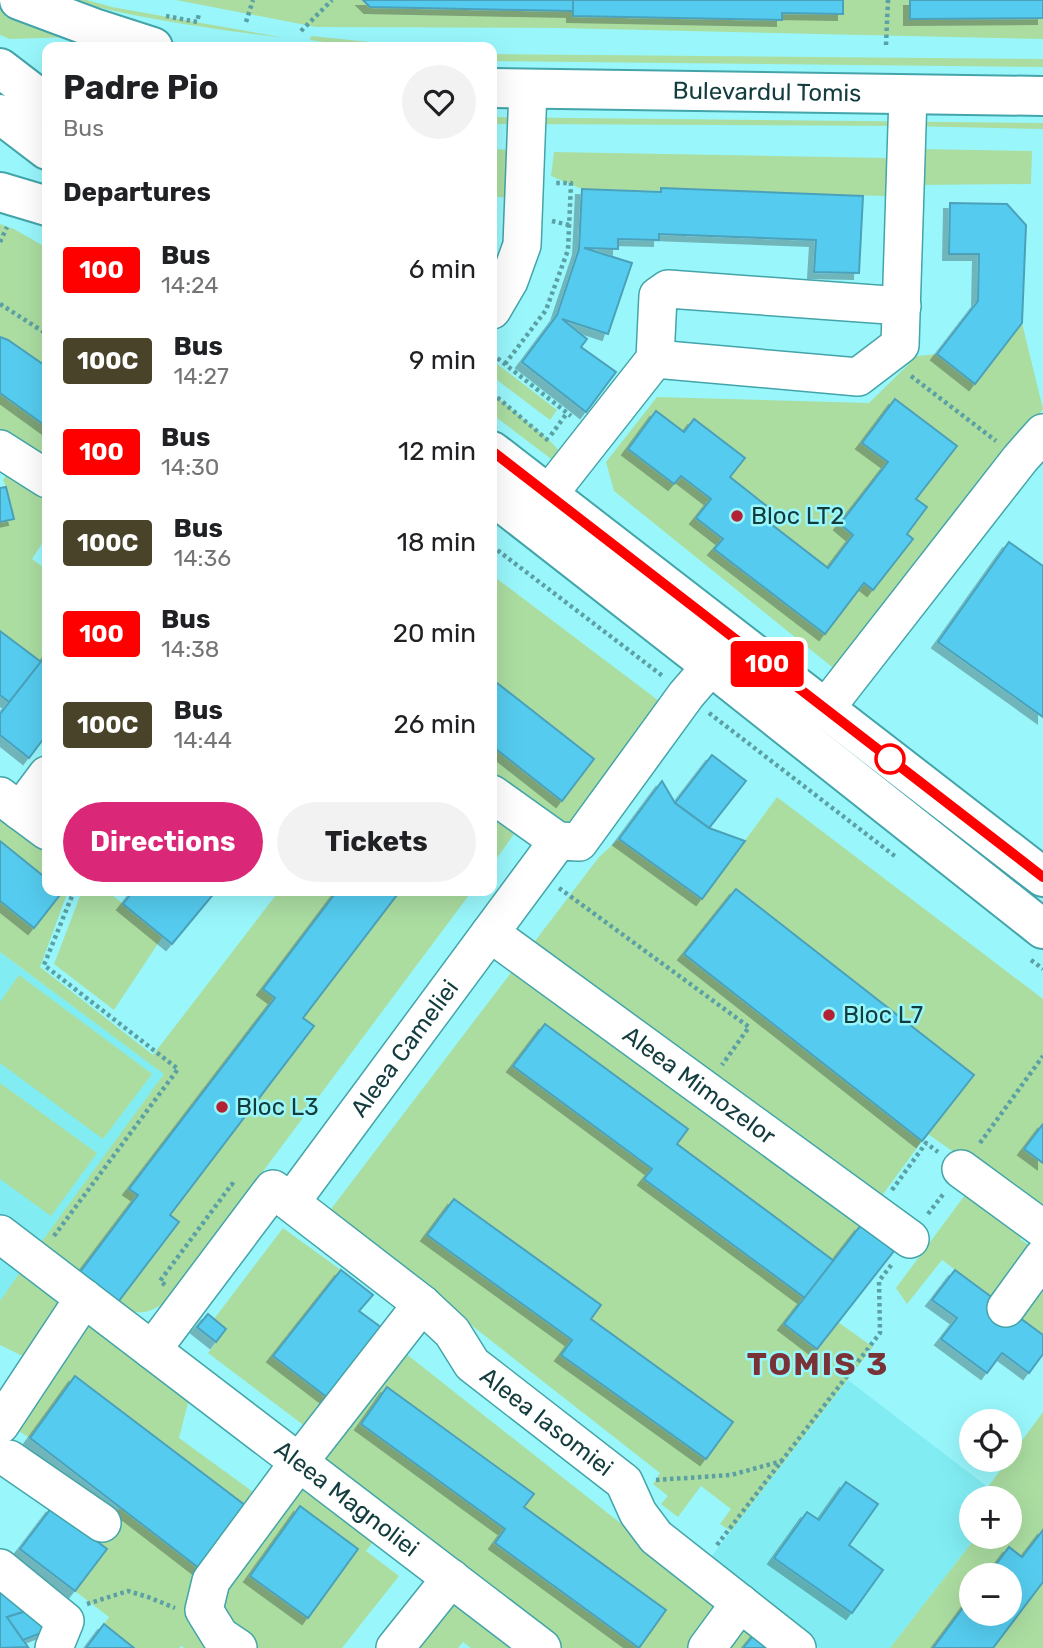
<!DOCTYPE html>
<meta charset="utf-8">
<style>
body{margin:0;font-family:Rubik,sans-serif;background:#f2f2f2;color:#202124;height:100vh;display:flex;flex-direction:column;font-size:26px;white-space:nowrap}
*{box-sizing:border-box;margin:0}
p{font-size:23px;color:#757577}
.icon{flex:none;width:38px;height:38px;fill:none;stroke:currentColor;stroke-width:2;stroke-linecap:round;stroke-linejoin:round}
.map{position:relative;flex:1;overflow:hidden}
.side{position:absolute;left:42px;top:42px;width:455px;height:854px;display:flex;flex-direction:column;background:#fff;border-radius:14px;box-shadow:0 7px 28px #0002}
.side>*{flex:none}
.badge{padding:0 14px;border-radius:5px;font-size:24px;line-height:46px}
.controls{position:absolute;left:959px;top:1409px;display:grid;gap:14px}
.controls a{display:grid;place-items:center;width:63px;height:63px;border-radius:50%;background:#fff;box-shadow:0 7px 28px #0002;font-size:35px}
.map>.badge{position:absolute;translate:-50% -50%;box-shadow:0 0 0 4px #fff}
h2{padding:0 21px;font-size:26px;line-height:63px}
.round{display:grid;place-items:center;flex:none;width:74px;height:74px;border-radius:37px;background:#f2f2f2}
.summary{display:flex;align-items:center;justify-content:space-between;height:119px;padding:0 21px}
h1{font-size:33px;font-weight:700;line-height:52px}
.action{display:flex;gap:14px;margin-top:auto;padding:14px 21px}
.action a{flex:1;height:80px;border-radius:42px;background:#db2777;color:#fff;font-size:28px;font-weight:700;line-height:80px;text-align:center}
.action a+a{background:#f2f2f2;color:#202124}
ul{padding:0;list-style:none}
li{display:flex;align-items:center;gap:21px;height:91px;padding:0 21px}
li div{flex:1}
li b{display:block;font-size:26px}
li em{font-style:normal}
li .badge{min-width:77px;font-weight:700;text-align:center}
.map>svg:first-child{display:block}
</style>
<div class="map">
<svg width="1043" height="1648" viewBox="0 0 1043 1648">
<defs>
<filter id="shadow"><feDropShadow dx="-6" dy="6" stdDeviation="0" flood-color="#0004"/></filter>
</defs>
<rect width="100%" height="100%" fill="#99f7fc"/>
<!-- built -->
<g fill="#81edf3">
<polygon points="0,952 165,1074 0,1301"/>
<polygon points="848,1380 1002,1498 971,1498 971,1536 976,1537 890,1648 819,1648 707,1562"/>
</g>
<!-- green -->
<g fill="#abdda1" fill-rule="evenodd">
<path d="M69,0H87L112,7L285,38C212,29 140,19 69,0Z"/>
<polygon points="176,0 363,0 370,7 573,11 573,16 781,20 782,13 843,14 843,0 910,0 910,19 1043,18 1043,39 558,28 316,27"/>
<polygon points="0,7 81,31 76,37 10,39 0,35"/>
<polygon points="311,36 418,47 358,47 310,40"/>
<polygon points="492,54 1043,59 1043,67 492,61"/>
<polygon points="492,117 1043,123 1043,129 907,126 492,124"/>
<polygon points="492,149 512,150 508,198 492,196"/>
<polygon points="919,149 1032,151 1031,184 919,185"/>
<polygon points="554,152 888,158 887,196 582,189 551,176"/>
<polygon points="0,224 14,229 47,248 47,367 8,340 0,337"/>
<path d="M1022,323L1043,409L842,675L614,491L606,462L657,397L869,403L917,356L937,354L975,384ZM895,399L957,446L916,499L907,534L873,590L864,583L825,634L715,549L723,539L696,518L711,499L681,476L674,484L628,449L656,412L684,432L694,419L744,457L730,477L778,514L771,524L828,568L853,535L840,524L888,462L862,443Z"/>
<polygon points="492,360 557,410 550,420 492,376"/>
<polygon points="0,393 47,427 47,463 0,432"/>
<polygon points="492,393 548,439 570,462 563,468 492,414"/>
<polygon points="10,469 47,497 47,536 32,559 47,570 47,654 41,662 0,631 0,522 14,519 6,487 3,480"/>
<polygon points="492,575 663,704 567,835 492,780 492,746 562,800 594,759 492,679"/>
<path d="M777,797L1043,999V1124L1024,1149L1043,1163V1208L1041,1207L1020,1239L1043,1255V1335L942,1260L907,1304L896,1288L982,1172L928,1134L973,1075L735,889L684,955L922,1141L834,1261L677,1144L687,1129L546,1024L514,1066L652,1169L645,1180L805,1298L785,1325L817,1349L838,1322L873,1347L731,1531L720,1524L731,1509L701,1486L678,1517L661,1504L668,1496L653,1484L660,1473L328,1213L599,857L619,839L702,899ZM453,1199L591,1319L732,1421L706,1459L562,1355L572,1340L427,1236Z"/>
<polygon points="0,811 47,849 47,891 68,891 40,967 153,1055 279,891 337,891 263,988 275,998 130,1188 138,1195 77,1276 37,1248 164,1074 0,952"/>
<polygon points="492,818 514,834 492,865"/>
<polygon points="82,891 107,891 163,936 114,1010 54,964"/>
<path d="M400,891H472L165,1303C142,1316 139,1314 116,1306L179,1223L170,1215L303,1018Z"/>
<polygon points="19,975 152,1074 103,1139 0,1063 0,1002"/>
<polygon points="0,1083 97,1153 51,1216 0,1179"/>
<path d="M283,1228L341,1270L273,1356L328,1398L400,1349L757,1631L743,1648H471L463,1642L458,1648H419L472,1581L392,1518L366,1551L399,1576L342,1648H184L181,1646L179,1648H134L104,1624L109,1617L75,1591L107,1549L97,1541L120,1507L250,1509L76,1376L30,1438L11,1426L51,1370L0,1345V1301L23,1268L190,1395L179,1438L274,1507L326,1442L208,1353L226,1329L214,1319ZM387,1388L534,1494L524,1507L666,1610L639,1647L495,1544L505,1529L361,1424ZM300,1507L358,1549L308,1618L250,1576Z"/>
<polygon points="1043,1412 1043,1530 1022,1557 988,1575 971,1575 971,1597 933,1648 890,1648 976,1537 1010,1536 1010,1498 1002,1498 988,1487 1008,1460 1010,1460 1010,1457"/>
<polygon points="1043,1582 1043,1648 993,1648"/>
</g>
<!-- building -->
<g fill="#54ccef" stroke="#4ca1ba" stroke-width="2" filter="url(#shadow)">
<polygon points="363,0 573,0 573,11 370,7"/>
<polygon points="573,0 843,0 843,14 782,13 782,20 573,16"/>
<polygon points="910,0 1043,0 1043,18 910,19"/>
<polygon points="661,188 863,196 859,273 814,272 816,240 659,234 659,240 618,239 618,249 584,248 632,263 608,334 562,319 587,339 581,347 616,372 586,412 522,362 557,315 579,249 582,189 661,192"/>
<polygon points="950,203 1007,204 1026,225 1022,323 975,384 937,354 978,301 979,254 949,254"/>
<polygon points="0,337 8,340 47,367 47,427 0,393"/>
<polygon points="895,399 957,446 916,499 927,507 907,534 913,539 873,590 864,583 825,634 714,549 723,539 696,518 711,499 681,476 674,484 628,449 656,411 684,432 694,419 745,458 730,477 778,515 771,524 828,568 853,535 840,524 888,462 862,443"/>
<polygon points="6,487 14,519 0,522 0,488"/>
<polygon points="1009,542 1043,566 1043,717 938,642"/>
<polygon points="0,631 41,662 9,702 0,695"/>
<polygon points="47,654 47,734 29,758 0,735 0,714"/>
<polygon points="492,679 594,759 562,801 492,746"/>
<polygon points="712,755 746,781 709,828 675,803"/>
<polygon points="662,781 675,803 709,828 745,841 702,899 619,839"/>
<polygon points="0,841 47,879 47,891 63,891 34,928 0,901"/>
<polygon points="736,889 974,1075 922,1141 684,954"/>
<polygon points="133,891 216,891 172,944 123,904"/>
<polygon points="337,891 400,891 303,1018 314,1026 170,1215 179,1222 115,1306 77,1276 138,1195 129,1189 275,998 263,989"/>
<polygon points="545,1024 688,1129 677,1144 834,1261 805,1298 644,1179 652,1169 513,1066"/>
<polygon points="1043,1124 1043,1163 1024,1149"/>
<polygon points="454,1199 601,1305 591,1319 733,1422 706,1459 561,1355 572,1340 427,1235"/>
<polygon points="861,1225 894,1251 817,1349 784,1324"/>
<polygon points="341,1270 373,1295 359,1311 382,1328 328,1398 273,1356"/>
<polygon points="955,1270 1043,1335 1043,1354 1029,1373 1002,1353 987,1373 941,1339 957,1318 932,1300"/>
<polygon points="208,1314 226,1329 216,1342 197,1327"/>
<polygon points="75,1376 250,1509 204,1572 30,1438"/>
<polygon points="387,1387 534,1494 524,1507 666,1610 639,1648 495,1543 505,1529 361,1424"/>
<polygon points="846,1482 878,1504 849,1545 883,1570 852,1613 774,1558 807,1512 819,1520"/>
<polygon points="300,1506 358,1549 308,1618 250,1576"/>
<polygon points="52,1507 107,1549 75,1591 20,1549"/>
<polygon points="1043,1530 1043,1582 993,1648 933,1648 971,1597 971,1614 1010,1614 1010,1575 988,1575 1009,1547 1022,1557"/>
<polygon points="0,1578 33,1609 7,1617 28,1647 0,1648"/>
<polygon points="30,1610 46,1631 23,1640 7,1617"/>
<polygon points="104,1624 134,1648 86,1648"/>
<polygon points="757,1631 777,1648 743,1648"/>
</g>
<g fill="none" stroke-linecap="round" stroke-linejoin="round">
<defs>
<g id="minor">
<polyline points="492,310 509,281 522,245 528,89"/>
<polyline points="655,359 858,377 900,345 908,95"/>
<polyline points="0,449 47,479"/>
<polyline points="548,495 655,359 658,296 668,289 902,306"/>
<polyline points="825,709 1020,459 1043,433"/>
<polyline points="492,794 558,841"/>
<polyline points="0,796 47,831"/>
<polyline points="20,811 47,775"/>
<path id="s1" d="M490,933L910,1239"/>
<polyline points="961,1169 1043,1229"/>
<path id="s2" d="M291,1202L558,841L579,842L686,695L711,666"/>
<path id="s3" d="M0,1234L152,1350L273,1189L422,1304L452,1332L472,1364L624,1482L638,1513L656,1537L797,1648"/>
<polyline points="1006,1308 1043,1257"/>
<path id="s4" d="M152,1350L542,1648"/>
<polyline points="0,1425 84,1298"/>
<polyline points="9,1459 102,1523"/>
<polyline points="0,1568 65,1621 54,1648"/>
<polyline points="238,1648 220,1636 204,1610 211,1581 299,1462 422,1304"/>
<polyline points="395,1648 451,1578"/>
<polyline points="707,1648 740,1603"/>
</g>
<g id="major">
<polyline points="19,0 94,28 153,47"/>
<polyline points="0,68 47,104"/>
<path id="s5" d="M492,88L1043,96"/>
<polyline points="0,114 47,150"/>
<polyline points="0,192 47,206"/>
<polyline points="492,451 1043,877"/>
<polyline points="492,495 711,666 1043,929"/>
</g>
</defs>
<!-- minor casing -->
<use href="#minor" stroke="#43a4a9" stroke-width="40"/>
<!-- major casing -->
<use href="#major" stroke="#43a4a9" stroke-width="42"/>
<!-- path -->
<g stroke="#5ba0a4" stroke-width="4.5" stroke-dasharray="3.5 3.5" stroke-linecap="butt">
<polyline points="166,16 197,22 199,14"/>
<polyline points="246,22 253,0"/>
<polyline points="301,31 332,0"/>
<polyline points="886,45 888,0"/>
<polyline points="552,221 569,225"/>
<polyline points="0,242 7,227"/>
<polyline points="0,304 47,334"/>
<polyline points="492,354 571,416"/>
<polyline points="505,364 546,310 568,250 571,183 554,183"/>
<polyline points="911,376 996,441"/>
<polyline points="492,393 550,442"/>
<polyline points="551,435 567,413"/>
<polyline points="492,546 664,677"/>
<polyline points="709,713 896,857"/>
<polyline points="559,888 749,1027 722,1065"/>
<polyline points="1031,960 1043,969"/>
<polyline points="980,1143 1043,1056"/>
<polyline points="892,1190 926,1143 938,1152"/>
<polyline points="928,1214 944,1193"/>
<polyline points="54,1236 178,1069 44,965 74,891"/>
<polyline points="165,1285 160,1281 232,1184 236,1187"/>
<polyline points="656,1480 731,1475 782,1461"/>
<polyline points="717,1545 880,1333 879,1281 892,1264"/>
<polyline points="87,1604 128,1591 148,1597 175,1608"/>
</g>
<!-- minor -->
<use href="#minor" stroke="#fff" stroke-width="37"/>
<!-- major -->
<use href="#major" stroke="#fff" stroke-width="38"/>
</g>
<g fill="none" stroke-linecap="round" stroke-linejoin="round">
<defs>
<polyline id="line" points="492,451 1043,877"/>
</defs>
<!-- line casing -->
<use href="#line" stroke="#fff" stroke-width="16"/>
<!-- line -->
<use href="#line" stroke="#f00" stroke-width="10"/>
</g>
<!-- markers -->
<g fill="#b32135" stroke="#99f7fc" stroke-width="2.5">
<circle cx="737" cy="516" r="7"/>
<circle cx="829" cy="1015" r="7"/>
<circle cx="222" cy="1107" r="7"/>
</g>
<circle fill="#fff" stroke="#f00" stroke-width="3.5" cx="890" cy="759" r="14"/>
<g text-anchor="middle" stroke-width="5" stroke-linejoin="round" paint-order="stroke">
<!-- street labels -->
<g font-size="24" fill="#133c3e" stroke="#99f7fc">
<text dy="8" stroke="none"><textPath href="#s5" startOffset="275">Bulevardul Tomis</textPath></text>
<text dy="8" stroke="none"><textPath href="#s2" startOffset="191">Aleea Cameliei</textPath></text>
<text dy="8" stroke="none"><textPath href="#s1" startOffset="259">Aleea Mimozelor</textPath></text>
<text dy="8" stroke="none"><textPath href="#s3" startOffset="754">Aleea Iasomiei</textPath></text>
<text dy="8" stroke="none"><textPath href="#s4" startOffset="245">Aleea Magnoliei</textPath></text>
</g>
<!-- poi labels -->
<g font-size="24" fill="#133c3e" stroke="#99f7fc" text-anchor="start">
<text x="751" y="524">Bloc LT2</text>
<text x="843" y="1023">Bloc L7</text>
<text x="236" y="1115">Bloc L3</text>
</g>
<!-- district labels -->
<g font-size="32" font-weight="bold" letter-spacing="2" fill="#793235" stroke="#99f7fc">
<text x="818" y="1375">TOMIS 3</text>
</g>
</g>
</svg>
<div class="controls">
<a><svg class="icon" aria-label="locate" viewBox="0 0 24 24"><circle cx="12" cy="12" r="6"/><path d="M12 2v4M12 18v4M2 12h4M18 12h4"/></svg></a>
<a>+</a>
<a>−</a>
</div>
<b class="badge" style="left:767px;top:664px;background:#f00;color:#fff">100</b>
<section class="side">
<div class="summary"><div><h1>Padre Pio</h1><p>Bus</p></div><a class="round"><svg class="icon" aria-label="heart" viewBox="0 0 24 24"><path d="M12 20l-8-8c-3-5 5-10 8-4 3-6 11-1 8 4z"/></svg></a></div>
<h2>Departures</h2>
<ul>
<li><span class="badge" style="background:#f00;color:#fff">100</span><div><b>Bus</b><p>14:24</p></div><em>6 min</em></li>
<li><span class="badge" style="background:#494429;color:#fff">100C</span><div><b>Bus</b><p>14:27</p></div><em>9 min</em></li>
<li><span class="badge" style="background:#f00;color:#fff">100</span><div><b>Bus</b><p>14:30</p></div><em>12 min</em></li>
<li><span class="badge" style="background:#494429;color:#fff">100C</span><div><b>Bus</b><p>14:36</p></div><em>18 min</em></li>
<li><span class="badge" style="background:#f00;color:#fff">100</span><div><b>Bus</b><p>14:38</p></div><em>20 min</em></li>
<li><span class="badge" style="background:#494429;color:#fff">100C</span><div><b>Bus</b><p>14:44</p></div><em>26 min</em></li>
</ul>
<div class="action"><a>Directions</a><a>Tickets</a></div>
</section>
</div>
